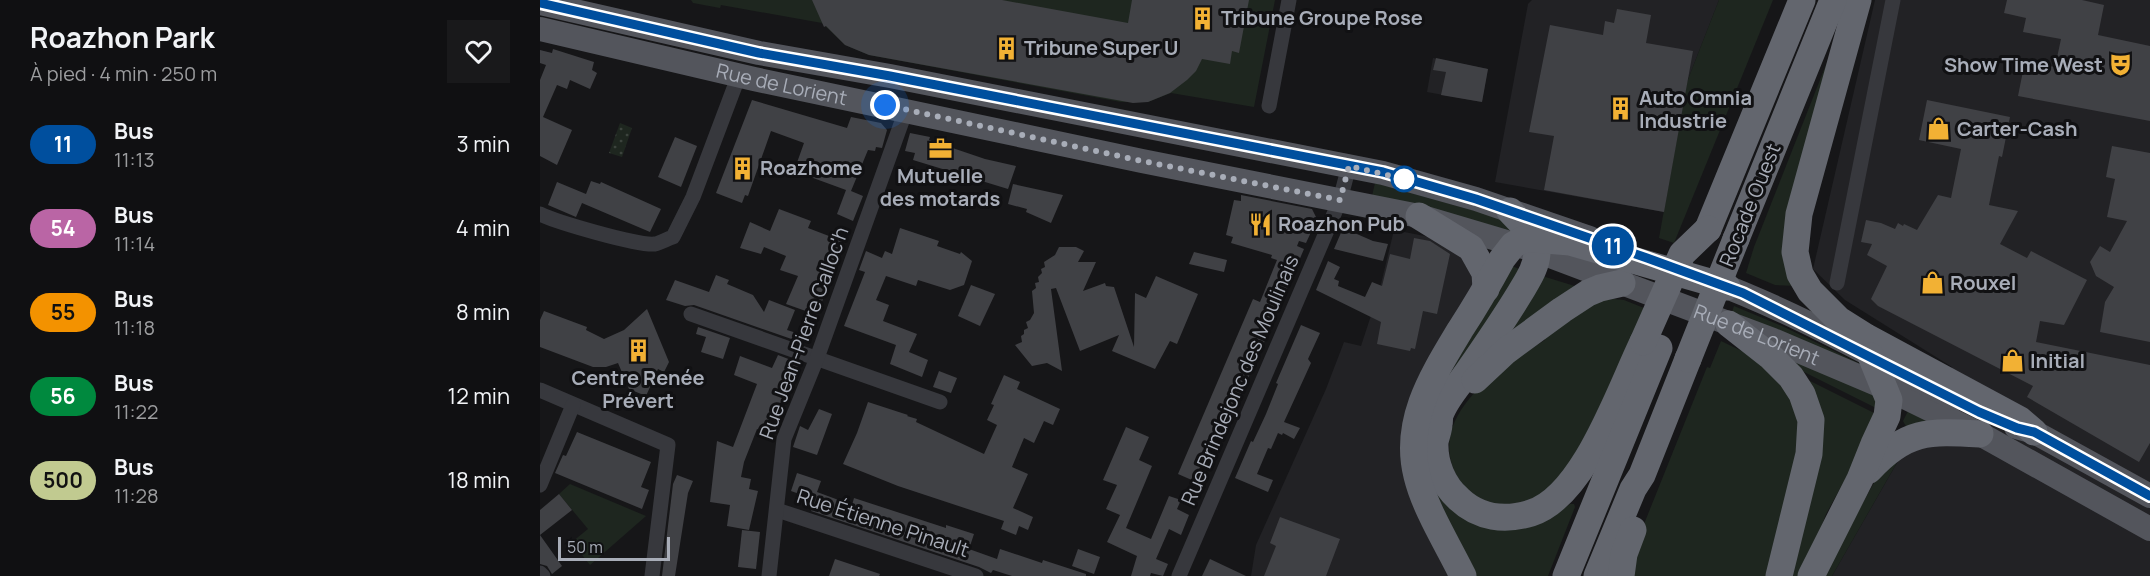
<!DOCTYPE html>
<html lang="fr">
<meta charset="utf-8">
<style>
body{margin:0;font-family:Manrope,sans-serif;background:#19191b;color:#f1f3f6;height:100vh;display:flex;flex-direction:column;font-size:22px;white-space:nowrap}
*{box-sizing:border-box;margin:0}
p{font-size:20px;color:#9c9d9f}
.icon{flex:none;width:33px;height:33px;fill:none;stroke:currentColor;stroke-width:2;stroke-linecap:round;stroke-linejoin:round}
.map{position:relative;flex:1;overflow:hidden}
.panel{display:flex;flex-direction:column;background:#101012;width:540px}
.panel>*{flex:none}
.badge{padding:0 12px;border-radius:20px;font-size:21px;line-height:39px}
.scale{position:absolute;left:18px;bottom:15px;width:112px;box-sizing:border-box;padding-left:6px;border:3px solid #a8adb8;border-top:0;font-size:16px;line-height:21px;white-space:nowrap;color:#a8adb8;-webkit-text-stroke:4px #111113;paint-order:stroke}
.you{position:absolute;width:30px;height:30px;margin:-15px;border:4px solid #fff;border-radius:50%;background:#1a73e8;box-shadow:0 0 0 9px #1a73e833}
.map>.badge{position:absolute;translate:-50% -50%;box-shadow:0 0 0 3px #fff}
.round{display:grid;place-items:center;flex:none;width:63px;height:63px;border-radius:0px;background:#19191b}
.overview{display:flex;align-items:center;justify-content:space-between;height:102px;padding:0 30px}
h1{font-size:28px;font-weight:700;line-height:45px}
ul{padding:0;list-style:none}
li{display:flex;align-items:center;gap:18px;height:84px;padding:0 30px}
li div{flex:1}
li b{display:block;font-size:22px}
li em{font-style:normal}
li .badge{min-width:66px;font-weight:700;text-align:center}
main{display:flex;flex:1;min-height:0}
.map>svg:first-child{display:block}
</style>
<main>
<section class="panel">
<div class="overview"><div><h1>Roazhon Park</h1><p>À pied · 4 min · 250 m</p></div><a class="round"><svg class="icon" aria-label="heart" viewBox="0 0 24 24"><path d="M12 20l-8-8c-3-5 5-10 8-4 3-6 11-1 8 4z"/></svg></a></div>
<ul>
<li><span class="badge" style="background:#004f9e;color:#fff">11</span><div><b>Bus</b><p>11:13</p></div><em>3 min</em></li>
<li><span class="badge" style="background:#ba65a5;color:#fff">54</span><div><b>Bus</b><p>11:14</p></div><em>4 min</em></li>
<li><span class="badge" style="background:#f39200;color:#111">55</span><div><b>Bus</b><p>11:18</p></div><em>8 min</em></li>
<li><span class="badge" style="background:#00893e;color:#fff">56</span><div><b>Bus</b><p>11:22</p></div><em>12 min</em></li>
<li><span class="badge" style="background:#c1ca90;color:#111">500</span><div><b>Bus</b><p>11:28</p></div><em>18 min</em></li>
</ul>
</section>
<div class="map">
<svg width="1610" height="576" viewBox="0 0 1610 576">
<defs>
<pattern id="park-dots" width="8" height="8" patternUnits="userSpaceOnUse" patternTransform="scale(1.5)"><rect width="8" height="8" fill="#1e261f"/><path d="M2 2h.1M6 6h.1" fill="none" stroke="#3c433d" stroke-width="1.8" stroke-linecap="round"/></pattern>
</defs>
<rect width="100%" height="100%" fill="#161618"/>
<!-- built -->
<g fill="#222225">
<polygon points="992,0 1179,0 1147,82 1124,212 955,182 988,4"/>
<polygon points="1335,0 1610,0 1610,576 1292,576 1412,367 1305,300 1273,269"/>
<polygon points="893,58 948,69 942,102 887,92"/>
<polygon points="854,230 905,240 933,263 932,290 876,395 910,576 711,576 716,545 786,389 804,342 821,346 840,288"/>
</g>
<!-- grass -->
<g fill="#1e261f">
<polygon points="151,0 735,0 714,107 631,93 608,102 581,102 329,55 305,45 282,23 181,5 180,8 153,3"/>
<polygon points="1179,0 1233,0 1134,243 1119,238 1147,82"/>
<polygon points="1289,57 1257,286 1235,285 1206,273 1214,247"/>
<polygon points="835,183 964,219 977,233 832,196"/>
<polygon points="969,265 982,270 908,385 905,502 1017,513 1030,504 1034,504 1035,507 1008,576 928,576 901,518 884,422"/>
<polygon points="999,275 1038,287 959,344"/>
<path d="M1074,299L1084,300L1104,308C1091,343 1076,375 1059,408C1048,430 1038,452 1023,472C1019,477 1015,485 1010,489C994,500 972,507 953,503C917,495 899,454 915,421C933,384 972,361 1005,340V332L1048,302Z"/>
<polygon points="1194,306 1242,326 1327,367 1191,315"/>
<polygon points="1181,341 1208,354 1232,372 1266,420 1231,576 1090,576 1096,544 1167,367 1170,368"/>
<polygon points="1233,350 1342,396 1342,411 1258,369"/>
<polygon points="1258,375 1340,416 1286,514 1263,576 1245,576 1262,511"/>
<polygon points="1369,409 1394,421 1369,432 1363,421"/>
<polygon points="1363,452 1292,576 1282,576 1345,463"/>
<polygon points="30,484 106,516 50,565 32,542 48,529 19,494"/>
</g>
<!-- park -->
<polygon fill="url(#park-dots)" points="80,123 92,128 82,157 69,153"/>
<!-- building -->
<g fill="#404145">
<polygon points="272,0 462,0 588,23 592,0 709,0 699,53 692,51 690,64 662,59 656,71 647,80 630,93 608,102 593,103 329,55 305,45 286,26 284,27"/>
<polygon points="1467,0 1542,0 1564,5 1558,35 1610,46 1610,121 1478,96 1485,61 1515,67 1521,39 1483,32 1486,18 1464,13"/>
<polygon points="1077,9 1111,15 1106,43 1153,51 1124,212 1004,190 1014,136 989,132 1010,25 1063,35 1065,21 1074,23"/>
<polygon points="13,49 54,62 52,70 57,73 50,89 30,80 27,89 17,85 3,117 32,130 17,165 0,156 0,80 6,65 0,63 0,50 12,53"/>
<polygon points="896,58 948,69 942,102 901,95 906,72 893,70"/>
<polygon points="212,100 307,128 311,117 341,123 347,130 342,148 336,147 335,151 328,150 311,191 323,196 313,221 297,214 306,190 254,171 264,143 231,131 208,196 205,195 202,203 176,193"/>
<polygon points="1387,100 1470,117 1462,157 1459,156 1449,205 1478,211 1460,244 1487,258 1491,251 1547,280 1524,325 1500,321 1496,342 1610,365 1610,443 1599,462 1487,397 1493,386 1338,306 1331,299 1347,266 1327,255 1332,244 1321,242 1326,220 1341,223 1355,229 1358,223 1363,226 1364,224 1377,230 1398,195 1411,198 1421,149 1379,140"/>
<polygon points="370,133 390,137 389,140 445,159 476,166 468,189 373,160 375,153 365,151"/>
<polygon points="135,137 157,146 141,187 118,177"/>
<polygon points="1572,146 1610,153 1610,342 1560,332 1565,302 1574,287 1556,276 1550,262 1560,246 1570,252 1587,221 1567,217 1575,179 1566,177"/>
<polygon points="51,181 60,184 61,182 121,209 110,232 42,203 36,217 8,205 17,182 46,194"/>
<polygon points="473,184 523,195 511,223 486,212 487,209 468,204"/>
<polygon points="701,195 772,209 777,219 766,243 759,241 757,246 764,249 720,352 691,415 683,414 654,481 638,474 713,299 720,302 737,260 731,258 732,255 691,243 693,237 686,235 694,200 701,201"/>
<polygon points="239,209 271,221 268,228 302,241 298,250 301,251 277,315 246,304 258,276 240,270 246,256 224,247 221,254 200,248 210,222 230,231"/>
<polygon points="360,228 399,241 397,246 420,254 421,252 432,261 424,285 410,290 378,280 376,286 346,276 336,300 349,305 343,321 377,334 369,352 388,360 382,377 350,364 356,345 304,326 325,272 319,270 326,251 342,258 345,251 352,254"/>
<polygon points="803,228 833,241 848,244 843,261 794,249"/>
<polygon points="874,238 890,241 910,254 897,314 883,311 875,349 871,348 870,351 837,344 841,322 776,290 788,261 800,267 794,279 799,281 798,286 825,297 832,282 842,286 850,254 870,259"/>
<polygon points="519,247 536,247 544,251 538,262 556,262 543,291 565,283 566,286 574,287 594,347 595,293 606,298 616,276 658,294 637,344 630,341 615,369 572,351 579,335 540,351 516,288 511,289 522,371 507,363 492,366 475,345 482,342 481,336 484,334 484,330 488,328 486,322 490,320 494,313 492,291 496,288 495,283 499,282 498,277 502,273 501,269 505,267 504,262 515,255"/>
<polygon points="654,252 687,260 684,272 649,264"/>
<polygon points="176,275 189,280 187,284 213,295 224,312 229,300 255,310 247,330 266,336 263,343 154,305 145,306 126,300 135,280 169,292"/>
<polygon points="431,285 455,294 440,326 418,316"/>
<polygon points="107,309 129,362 124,372 118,369 106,396 89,389 78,363 66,367 53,367 0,347 0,320 4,311 47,327 46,330 64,339 84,330"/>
<polygon points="761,325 780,333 768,359 771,363 744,422 760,428 754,439 743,433 742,435 738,433 731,449 728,448 717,474 733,480 728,492 695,478 711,441 713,442 726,414 738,384 736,383"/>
<polygon points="158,327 190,338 183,359 161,352 166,337 156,334"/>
<polygon points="238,355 259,363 252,381 249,380 239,408 234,406 224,432 217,429 204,462 201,477 211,479 209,489 218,491 209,530 187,526 190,505 170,502 177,441 193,447 217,384 194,375 200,356 232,368"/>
<polygon points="399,371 417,378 411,393 393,387"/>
<polygon points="464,375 480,382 477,389 520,409 513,425 504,421 494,443 484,438 472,467 488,474 473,508 493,517 488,530 479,526 476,535 461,529 464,521 358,486 303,464 317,433 328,402 368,415 367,416 377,419 376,422 444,454 457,425 447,420 454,405 451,404"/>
<polygon points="279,409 292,414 277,455 253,447 260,426 268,430"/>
<polygon points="586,427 609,437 599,460 612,466 586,528 611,539 629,496 641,500 637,509 649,515 641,535 629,529 616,559 628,564 623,576 611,573 610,576 591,576 597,556 567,542 580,515 566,509 577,485 563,480"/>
<polygon points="37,432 111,462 101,487 109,490 102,509 15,473 23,455 26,456"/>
<polygon points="257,473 281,481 277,492 312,505 314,498 406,528 406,525 434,534 429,549 457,559 460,549 502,563 503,560 546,574 546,576 472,576 453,570 451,573 439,567 271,511 273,505 260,500 262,495 251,491"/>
<polygon points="137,475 153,481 148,493 135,576 122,576 133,484"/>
<polygon points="19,494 32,510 0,535 22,566 12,574 7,566 0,564 0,510"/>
<polygon points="740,517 800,539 786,576 724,576 736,546 730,543"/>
<polygon points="202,530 220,532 216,569 198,567"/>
<polygon points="538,549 560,557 554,574 532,566"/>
<polygon points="295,559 340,574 339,576 289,576"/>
<polygon points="670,559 706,576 662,576"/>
</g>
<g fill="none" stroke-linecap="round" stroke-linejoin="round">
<!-- street -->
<g stroke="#37383d" stroke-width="15">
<polyline points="729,106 749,0"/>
<path d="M0,214C16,222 98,246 115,244C120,243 127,239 133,237L153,197L199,75"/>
<polyline points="1297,283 1353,0"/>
<polyline points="151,314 400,402"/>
<polyline points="0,390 128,445 112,576"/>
<polyline points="0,485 33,405"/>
<polyline points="237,510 436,576"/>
<polyline points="0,573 3,576"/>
<polyline points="229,576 244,439 277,358 366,110"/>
<polyline points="639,576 800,200 809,166"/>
</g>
<!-- primary -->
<g stroke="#53555c" stroke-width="24">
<polyline points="0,3 219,53 350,76 843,173 936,199 1050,238"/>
<path id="s1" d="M0,29L214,79L602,161L879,216L997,251L1233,340L1346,388L1440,434L1610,529"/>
<path d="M1171,281C1255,312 1335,358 1415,399"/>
<polyline points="1476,427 1494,432 1610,496"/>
</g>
<!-- highway -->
<g stroke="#63666e" stroke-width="27">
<polyline points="1318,0 1259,214 1255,252 1260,274 1270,291 1299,320 1326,337 1480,420 1494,432"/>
<path d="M970,211C979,221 997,236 997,252C997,267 987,281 980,293C963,321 945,347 927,373C918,386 905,400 900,415C899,419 900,420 899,424C899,430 896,436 895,442C894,463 903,485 919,499C939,518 965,521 991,513C1044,497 1080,389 1103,342"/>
<polyline points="879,216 931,248 945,273 946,289"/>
<polyline points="1168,229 1262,0"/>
<polyline points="1196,239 1293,0"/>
<polyline points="1189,324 1231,357 1251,377 1262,394 1271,420 1269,454 1239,576"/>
<polyline points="935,380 966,351 1022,310 1048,293 1060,288 1082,283"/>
<path d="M1329,470C1366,430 1388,431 1440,434"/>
<path d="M923,576C908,545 885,509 877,476C863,421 893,375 920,330C935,307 949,283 962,259L973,245L982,240L993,239L1030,242L1187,287"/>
<polyline points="1026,576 1119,348"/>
<polyline points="1057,576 1093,489 1102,475 1148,359"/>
<polyline points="1081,576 1084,554 1093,530"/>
<polyline points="1271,576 1320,479 1334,444 1347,416 1349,400 1331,356"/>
</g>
<!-- highway-bridge -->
<g stroke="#63666e" stroke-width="27">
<polyline points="1103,342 1142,254 1168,229"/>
<polyline points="1148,359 1196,239"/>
</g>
</g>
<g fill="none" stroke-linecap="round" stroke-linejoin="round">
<defs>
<polyline id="line" points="0,3 219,53 350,76 843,172 936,199 1107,258 1203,293 1439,412 1477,428 1494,432 1610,496"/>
</defs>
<!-- line casing -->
<use href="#line" stroke="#fff" stroke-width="14"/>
<!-- line -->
<use href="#line" stroke="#004f9e" stroke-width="9"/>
<!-- walk -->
<polyline stroke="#a8adb8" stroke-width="6" stroke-dasharray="0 10.8" points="345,105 602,161 800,200 809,166 864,179"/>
</g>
<!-- icons -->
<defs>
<symbol id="building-bare" viewBox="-9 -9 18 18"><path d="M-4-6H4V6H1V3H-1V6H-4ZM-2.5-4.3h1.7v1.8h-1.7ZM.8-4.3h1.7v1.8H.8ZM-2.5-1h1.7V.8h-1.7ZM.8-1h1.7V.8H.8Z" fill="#f2b134" stroke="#111113" stroke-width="2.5" paint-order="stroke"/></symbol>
<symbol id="theatre-bare" viewBox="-9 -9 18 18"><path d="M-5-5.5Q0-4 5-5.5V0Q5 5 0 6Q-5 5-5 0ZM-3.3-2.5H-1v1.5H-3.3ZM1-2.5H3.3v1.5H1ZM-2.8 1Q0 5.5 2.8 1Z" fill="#f2b134" stroke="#111113" stroke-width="2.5" paint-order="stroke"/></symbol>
<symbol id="shop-bare" viewBox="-9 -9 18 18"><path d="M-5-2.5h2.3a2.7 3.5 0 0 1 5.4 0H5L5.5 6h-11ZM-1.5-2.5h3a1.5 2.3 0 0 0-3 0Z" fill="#f2b134" stroke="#111113" stroke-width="2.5" paint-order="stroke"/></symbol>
<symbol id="office-bare" viewBox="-9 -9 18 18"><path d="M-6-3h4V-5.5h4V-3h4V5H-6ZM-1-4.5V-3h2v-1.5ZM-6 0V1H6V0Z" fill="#f2b134" stroke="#111113" stroke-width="2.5" paint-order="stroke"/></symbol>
<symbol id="restaurant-bare" viewBox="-9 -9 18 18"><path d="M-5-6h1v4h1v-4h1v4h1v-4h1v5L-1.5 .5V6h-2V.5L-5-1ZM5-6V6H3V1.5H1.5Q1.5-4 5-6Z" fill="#f2b134" stroke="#111113" stroke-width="2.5" paint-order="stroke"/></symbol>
</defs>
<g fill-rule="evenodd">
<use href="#building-bare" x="646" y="2" width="33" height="33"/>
<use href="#building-bare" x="450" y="32" width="33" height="33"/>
<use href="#theatre-bare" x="1564" y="48" width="33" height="33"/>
<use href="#building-bare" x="1064" y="92" width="33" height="33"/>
<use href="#shop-bare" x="1382" y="112" width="33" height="33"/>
<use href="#office-bare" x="384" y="132" width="33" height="33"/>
<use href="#building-bare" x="186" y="152" width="33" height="33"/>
<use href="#restaurant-bare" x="704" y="208" width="33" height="33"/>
<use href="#shop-bare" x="1376" y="266" width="33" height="33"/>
<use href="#building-bare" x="82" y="334" width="33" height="33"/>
<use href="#shop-bare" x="1456" y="344" width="33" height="33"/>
</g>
<!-- markers -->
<circle fill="#fff" stroke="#004f9e" stroke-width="3" cx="864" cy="179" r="12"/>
<g text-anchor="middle" stroke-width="6" stroke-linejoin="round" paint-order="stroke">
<!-- poi labels -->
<g font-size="20" font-weight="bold" fill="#a8adb8" stroke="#111113" text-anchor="start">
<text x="681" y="25">Tribune Groupe Rose</text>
<text x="484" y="55">Tribune Super U</text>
<text x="1563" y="72" text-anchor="end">Show Time West</text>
<text x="1099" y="105">Auto Omnia<tspan x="1099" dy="23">Industrie</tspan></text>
<text x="1417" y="136">Carter-Cash</text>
<text x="220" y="175">Roazhome</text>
<text x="400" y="183" text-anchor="middle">Mutuelle<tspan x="400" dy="23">des motards</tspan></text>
<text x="738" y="231">Roazhon Pub</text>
<text x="1410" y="290">Rouxel</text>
<text x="1490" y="368">Initial</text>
<text x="98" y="385" text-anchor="middle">Centre Renée<tspan x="98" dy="23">Prévert</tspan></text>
</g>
<!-- street labels -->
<g font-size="20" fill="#a8adb8" stroke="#111113">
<text dy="7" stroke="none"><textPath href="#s1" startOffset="248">Rue de Lorient</textPath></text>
<text transform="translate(1210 205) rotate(-68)" y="7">Rocade Ouest</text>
<text transform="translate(264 333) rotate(-70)" y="7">Rue Jean-Pierre Calloc'h</text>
<text dy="7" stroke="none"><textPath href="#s1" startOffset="1257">Rue de Lorient</textPath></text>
<text transform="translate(700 380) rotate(-67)" y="7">Rue Brindejonc des Moulinais</text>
<text transform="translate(343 523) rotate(18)" y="7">Rue Étienne Pinault</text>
</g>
</g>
</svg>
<div class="scale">50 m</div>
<div class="you" style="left:345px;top:105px"></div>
<b class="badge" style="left:1073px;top:246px;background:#004f9e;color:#fff">11</b>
</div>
</main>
